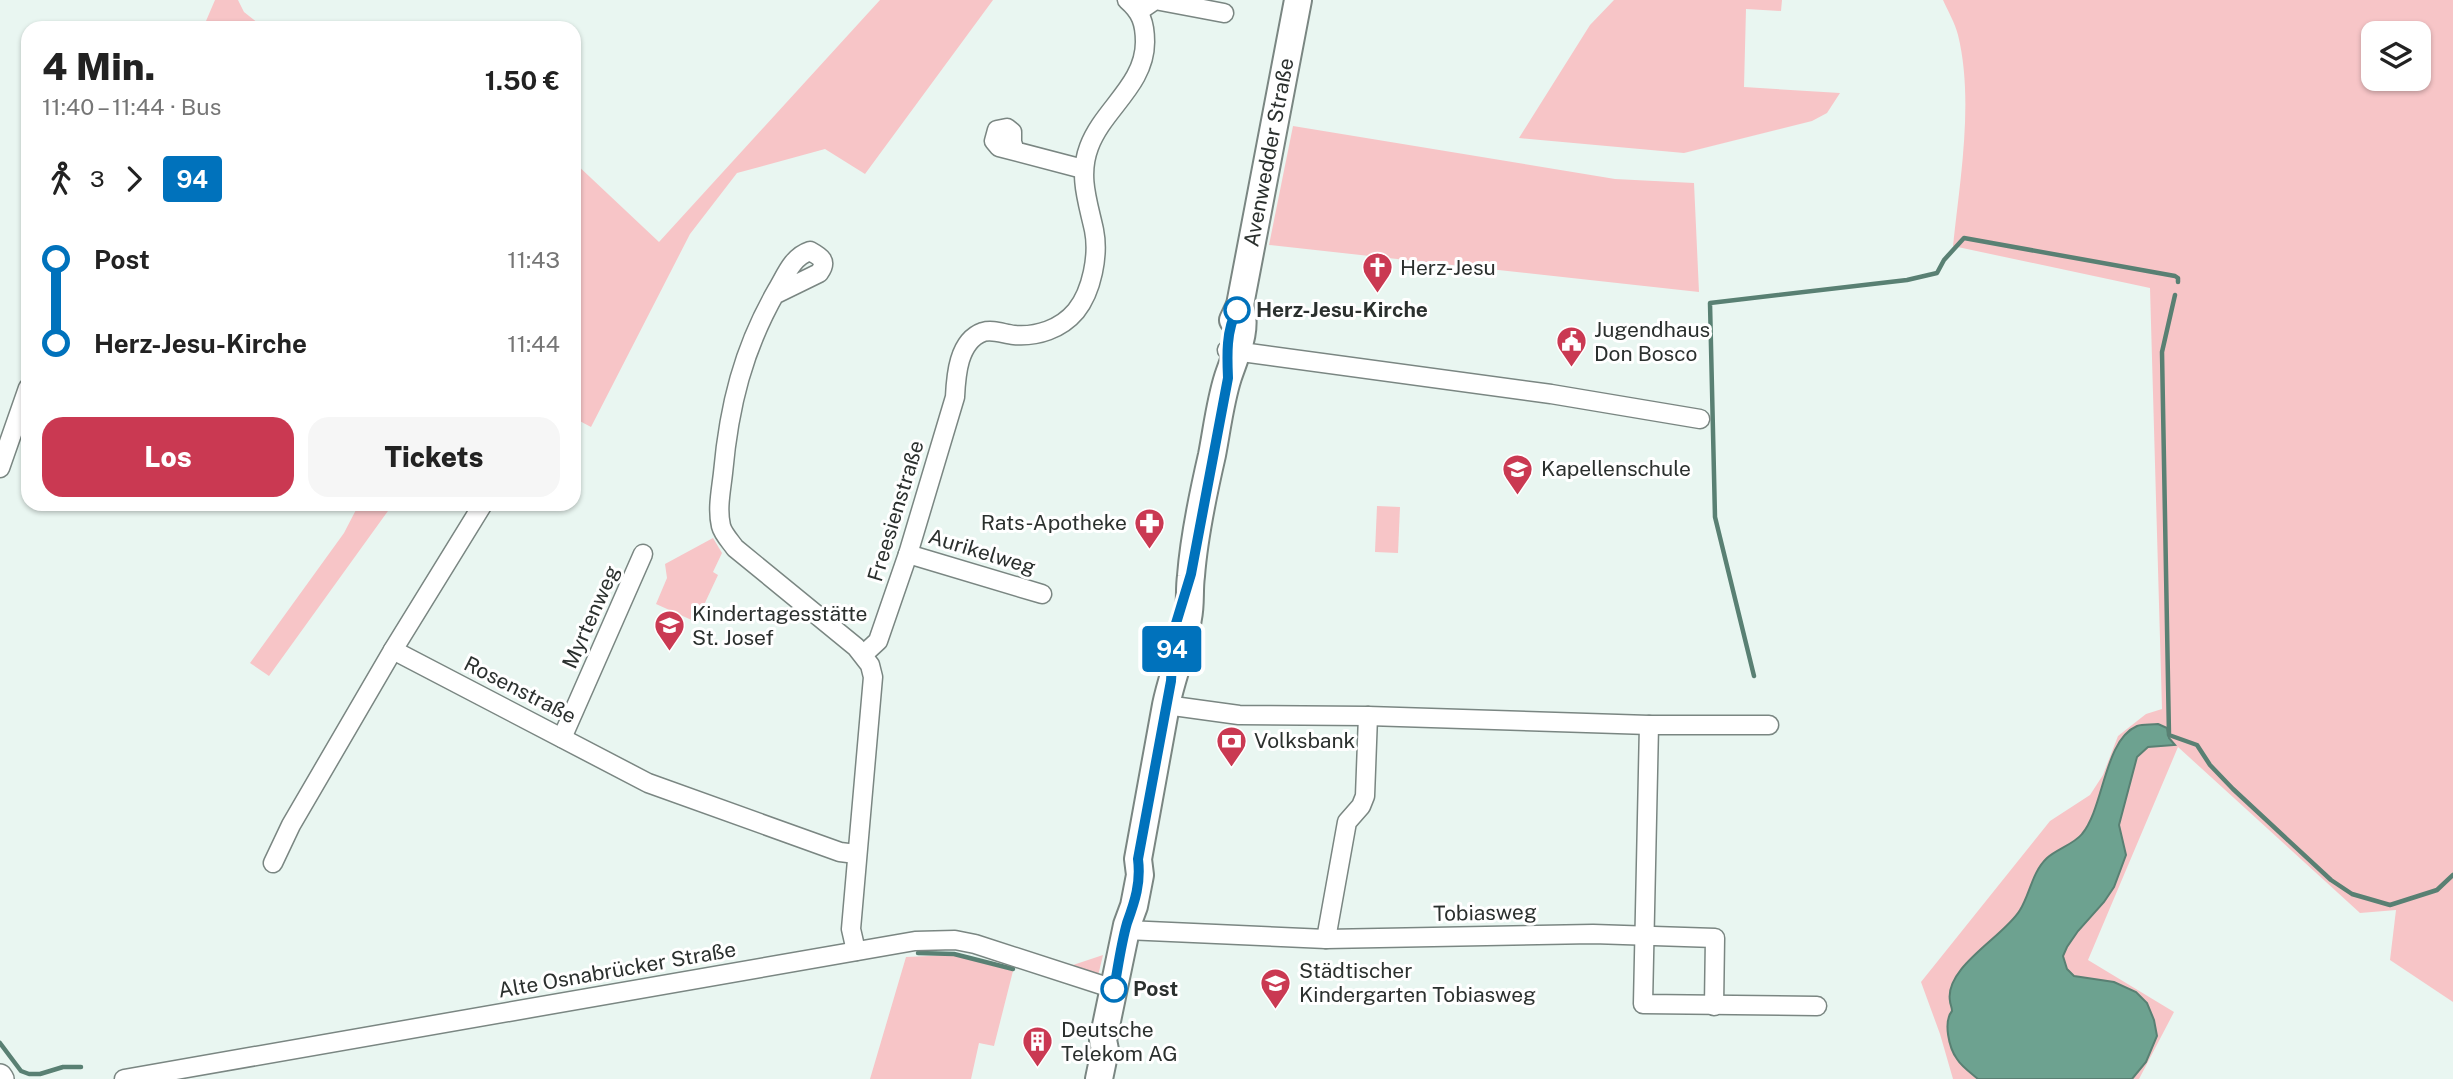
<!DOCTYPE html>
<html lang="de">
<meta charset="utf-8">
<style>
body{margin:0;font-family:"Public Sans",sans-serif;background:#f6f6f6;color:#222;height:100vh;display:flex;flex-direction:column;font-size:26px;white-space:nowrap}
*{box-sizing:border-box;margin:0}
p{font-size:23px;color:#767676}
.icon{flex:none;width:38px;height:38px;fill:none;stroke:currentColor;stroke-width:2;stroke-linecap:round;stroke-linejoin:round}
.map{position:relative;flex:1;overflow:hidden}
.sheet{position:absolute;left:21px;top:21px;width:560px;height:490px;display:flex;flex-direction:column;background:#fff;border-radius:21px;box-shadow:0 2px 5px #0004}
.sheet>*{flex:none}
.badge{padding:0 14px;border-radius:5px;font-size:24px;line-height:46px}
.buttons{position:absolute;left:2361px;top:21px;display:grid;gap:14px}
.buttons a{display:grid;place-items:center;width:70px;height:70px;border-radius:14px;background:#fff;box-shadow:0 2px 5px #0004;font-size:35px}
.map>.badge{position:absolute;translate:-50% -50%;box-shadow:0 0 0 4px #fff}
.legs{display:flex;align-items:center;gap:10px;height:77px;padding:0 21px;font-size:23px}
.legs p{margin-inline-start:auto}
.overview{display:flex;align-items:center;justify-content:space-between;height:119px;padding:0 21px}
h1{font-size:38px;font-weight:800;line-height:52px}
.action{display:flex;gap:14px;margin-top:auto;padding:14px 21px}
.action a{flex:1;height:80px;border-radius:21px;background:#ca3952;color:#fff;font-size:28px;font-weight:800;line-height:80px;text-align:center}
.action a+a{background:#f6f6f6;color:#222}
ul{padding:0 21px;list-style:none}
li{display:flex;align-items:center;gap:24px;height:84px;font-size:26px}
li i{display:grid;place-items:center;width:10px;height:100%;margin:0 9px;background:currentColor}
li i::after{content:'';width:18px;height:18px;margin:-9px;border:5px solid;border-radius:50%;background:#fff}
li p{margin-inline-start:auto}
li:first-child i{background:linear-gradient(#0000 50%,currentColor 0)}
li:last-child i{background:linear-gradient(currentColor 50%,#0000 0)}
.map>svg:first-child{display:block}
</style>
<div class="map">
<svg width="2453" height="1079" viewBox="0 0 2453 1079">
<rect width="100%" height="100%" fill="#e9f6f1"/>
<!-- green -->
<g fill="#f7c5c7" fill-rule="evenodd">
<polygon points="215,0 238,0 244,12 264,28 203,28"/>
<polygon points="880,0 993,0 865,174 825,149 737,173 690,234 591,427 574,418 574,162 659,242"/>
<polygon points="1614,0 1782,0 1781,11 1746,9 1744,87 1840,93 1827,113 1812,121 1684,153 1519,138 1590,25"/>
<path d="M1943,0H2453V1002L2390,960L2396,910L2360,913L2178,747L2088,960L2174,1012L2139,1079H1953L1940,1034L1921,982L2050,821L2090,795L2103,775L2118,736L2146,714L2162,709L2150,288L1953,246C1960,180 1974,100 1958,35C1955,23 1948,11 1943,0ZM2373,33H2418V79H2373Z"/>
<polygon points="1293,126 1615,179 1694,183 1699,292 1269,245"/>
<polygon points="359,504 393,504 269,676 250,663 344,533"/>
<polygon points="1377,506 1400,507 1398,553 1375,552"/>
<polygon points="713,538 722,553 713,572 718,575 696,622 656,604 667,578 665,564"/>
<polygon points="952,955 1013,971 994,1046 979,1043 971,1079 870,1079 906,957"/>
<polygon points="1103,955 1098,976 1070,966"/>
</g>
<!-- water -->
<path fill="#6da290" stroke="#598073" stroke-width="2" d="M2158,724L2167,728L2169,738L2175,745L2148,747L2137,757L2119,825L2126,855L2114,887L2104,902L2078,931L2067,947L2063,956L2067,969L2074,976L2114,982L2136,992L2147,1003L2154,1020L2157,1036L2146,1062L2132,1079H1978C1971,1073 1962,1067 1957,1059C1949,1048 1943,1022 1952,1011C1952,1007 1950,1004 1950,1001C1944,967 2005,936 2020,910C2030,894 2032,872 2047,858C2057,849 2074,844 2082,834C2104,808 2104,740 2137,726C2143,724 2151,725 2158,724Z"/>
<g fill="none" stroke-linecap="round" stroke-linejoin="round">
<!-- stream -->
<g stroke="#598073" stroke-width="4.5">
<polyline points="2175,295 2162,352 2169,735 2197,745 2210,765 2233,789 2331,880 2352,894 2390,905 2437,890 2453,875"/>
<polyline points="1754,676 1715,517 1710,303 1907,280 1937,273 1944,260 1964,238 2175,276 2178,278 2178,282"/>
<polyline points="918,953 954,954 1013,969"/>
<polyline points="0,1043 21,1071 29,1074 40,1074 63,1067 81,1067"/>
</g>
<defs>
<g id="minor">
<polyline points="1139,11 1155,0 1224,13"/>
<polyline points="1015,151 1012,142 1012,132 1007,128 997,130 994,141 999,147 1083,169"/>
<path d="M774,295L819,273C828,261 821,257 810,251C792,257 786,275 777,290C743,349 729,406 723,473C721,491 717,509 721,526C723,534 731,542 735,548L856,647L870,665L873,677L851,929L856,951"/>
<polyline points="1227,350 1551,394 1700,419"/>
<polyline points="0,468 28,388"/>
<polyline points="908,554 1042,594"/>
<polyline points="393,650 648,783 840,852 856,854"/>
<path d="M864,654L878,641L908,554L955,397C956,376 958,341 983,332C993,329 1004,334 1014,335C1037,337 1061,329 1076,311C1092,291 1099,255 1094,230C1088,202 1078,176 1089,147C1103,109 1145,85 1145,42C1145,23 1141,12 1127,0"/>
<polyline points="1166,705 1239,715 1368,716 1649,725 1769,725"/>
<polyline points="1649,725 1643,1004 1817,1006"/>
<polyline points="562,738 643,554"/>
<polyline points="273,863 291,825 393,650 483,504"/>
<polyline points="1126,930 1326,939 1593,934 1715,938 1714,1006"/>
<polyline points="1326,939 1347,822 1361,806 1365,796 1368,716"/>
<polyline points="124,1079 915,941 955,940 975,944 1114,989"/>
</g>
<polyline id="tertiary" points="0,1076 2,1079"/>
<g id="secondary">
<path id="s1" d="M1233,320L1240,305L1298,0"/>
<path d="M1099,1079L1105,1050L1103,1040L1127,925L1134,906L1140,875L1138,859L1166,705C1172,676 1184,648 1188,618C1191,604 1189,590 1191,576C1194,536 1203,494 1212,455C1217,429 1220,402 1228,377C1236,353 1248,330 1240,305"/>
</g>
</defs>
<!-- minor casing -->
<use href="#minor" stroke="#7a8682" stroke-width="21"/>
<!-- tertiary casing -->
<use href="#tertiary" stroke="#7a8682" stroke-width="26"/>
<!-- secondary casing -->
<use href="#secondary" stroke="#7a8682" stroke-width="30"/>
<!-- minor -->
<use href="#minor" stroke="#fff" stroke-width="18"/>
<!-- tertiary -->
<use href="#tertiary" stroke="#fff" stroke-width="23"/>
<!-- secondary -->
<use href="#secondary" stroke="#fff" stroke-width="26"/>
</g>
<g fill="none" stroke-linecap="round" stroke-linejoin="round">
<defs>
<path id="line-1" d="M1114,989C1118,967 1121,944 1127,923C1135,901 1141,883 1138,859L1171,681L1174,630L1191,574L1228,378C1227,356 1226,330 1237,310"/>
</defs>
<!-- line-1 casing -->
<use href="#line-1" stroke="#fff" stroke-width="16"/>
<!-- line-1 -->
<use href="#line-1" stroke="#0072bc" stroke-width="10"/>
</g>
<!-- icons -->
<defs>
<symbol id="church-pin" viewBox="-11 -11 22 30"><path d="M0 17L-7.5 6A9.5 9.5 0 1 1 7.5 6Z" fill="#ca3952" stroke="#fff"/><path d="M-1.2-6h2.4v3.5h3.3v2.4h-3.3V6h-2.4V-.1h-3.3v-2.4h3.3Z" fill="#fff"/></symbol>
<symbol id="civic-pin" viewBox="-11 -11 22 30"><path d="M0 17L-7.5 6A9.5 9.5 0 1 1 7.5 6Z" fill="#ca3952" stroke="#fff"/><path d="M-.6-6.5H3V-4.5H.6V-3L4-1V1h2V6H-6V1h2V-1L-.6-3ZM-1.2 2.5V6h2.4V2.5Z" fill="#fff"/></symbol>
<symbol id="school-pin" viewBox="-11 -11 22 30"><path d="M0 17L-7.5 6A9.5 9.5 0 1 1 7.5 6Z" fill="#ca3952" stroke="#fff"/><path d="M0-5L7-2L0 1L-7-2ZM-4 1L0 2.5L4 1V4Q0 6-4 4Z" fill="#fff"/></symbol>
<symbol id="pharmacy-pin" viewBox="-11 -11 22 30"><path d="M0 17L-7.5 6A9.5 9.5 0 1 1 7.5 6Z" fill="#ca3952" stroke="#fff"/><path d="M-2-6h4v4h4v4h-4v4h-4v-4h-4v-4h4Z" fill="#fff"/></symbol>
<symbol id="bank-pin" viewBox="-11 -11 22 30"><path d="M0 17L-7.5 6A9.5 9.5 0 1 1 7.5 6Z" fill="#ca3952" stroke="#fff"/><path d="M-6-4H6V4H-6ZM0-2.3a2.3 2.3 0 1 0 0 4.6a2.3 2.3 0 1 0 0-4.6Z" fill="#fff"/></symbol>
<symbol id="building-pin" viewBox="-11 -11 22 30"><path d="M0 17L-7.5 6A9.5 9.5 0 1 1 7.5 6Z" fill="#ca3952" stroke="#fff"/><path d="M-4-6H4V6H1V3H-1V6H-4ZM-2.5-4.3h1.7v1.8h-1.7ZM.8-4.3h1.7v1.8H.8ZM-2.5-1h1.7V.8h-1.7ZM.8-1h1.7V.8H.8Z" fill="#fff"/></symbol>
</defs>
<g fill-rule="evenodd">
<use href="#church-pin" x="1360" y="250" width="35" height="47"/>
<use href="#civic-pin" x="1554" y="324" width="35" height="47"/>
<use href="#school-pin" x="1500" y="452" width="35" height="47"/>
<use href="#pharmacy-pin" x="1132" y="506" width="35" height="47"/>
<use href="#school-pin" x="652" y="608" width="35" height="47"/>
<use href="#bank-pin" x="1214" y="724" width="35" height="47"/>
<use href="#school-pin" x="1258" y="966" width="35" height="47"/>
<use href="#building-pin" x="1020" y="1024" width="35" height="47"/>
</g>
<!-- markers -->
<g fill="#fff" stroke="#0072bc" stroke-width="3.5">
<circle cx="1237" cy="310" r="12"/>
<circle cx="1114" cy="989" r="12"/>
</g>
<g text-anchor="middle" stroke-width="6" stroke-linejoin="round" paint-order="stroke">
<!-- street labels -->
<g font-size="21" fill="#2b302e" stroke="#fff">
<text dy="7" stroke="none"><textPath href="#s1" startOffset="172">Avenwedder Straße</textPath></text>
<text transform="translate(896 511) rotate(-73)" y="7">Freesienstraße</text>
<text transform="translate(982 552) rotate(17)" y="7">Aurikelweg</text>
<text transform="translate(591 617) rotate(-66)" y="7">Myrtenweg</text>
<text transform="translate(520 690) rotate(27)" y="7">Rosenstraße</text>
<text transform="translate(1485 913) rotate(-1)" y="7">Tobiasweg</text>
<text transform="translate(617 970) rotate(-10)" y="7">Alte Osnabrücker Straße</text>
</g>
<!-- poi labels -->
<g font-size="21" fill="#2b302e" stroke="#fff" text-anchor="start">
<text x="1400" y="275">Herz-Jesu</text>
<text x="1594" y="337">Jugendhaus<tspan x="1594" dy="24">Don Bosco</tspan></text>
<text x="1541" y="476">Kapellenschule</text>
<text x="1127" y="530" text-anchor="end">Rats-Apotheke</text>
<text x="692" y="621">Kindertagesstätte<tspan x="692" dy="24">St. Josef</tspan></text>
<text x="1254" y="748">Volksbank</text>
<text x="1299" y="978">Städtischer<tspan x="1299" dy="24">Kindergarten Tobiasweg</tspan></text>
<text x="1061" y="1037">Deutsche<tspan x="1061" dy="24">Telekom AG</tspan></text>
</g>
<!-- stop labels -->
<g font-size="21" font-weight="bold" fill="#2b302e" stroke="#fff" text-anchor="start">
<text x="1256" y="317">Herz-Jesu-Kirche</text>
<text x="1133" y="996">Post</text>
</g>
</g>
</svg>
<div class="buttons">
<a><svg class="icon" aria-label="layers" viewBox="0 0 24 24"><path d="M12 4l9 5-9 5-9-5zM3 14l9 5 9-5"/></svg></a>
</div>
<b class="badge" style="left:1172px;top:649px;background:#0072bc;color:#fff">94</b>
<section class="sheet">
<div class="overview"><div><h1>4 Min.</h1><p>11:40 – 11:44 · Bus</p></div><b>1.50 €</b></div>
<div class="legs"><svg class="icon" aria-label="walk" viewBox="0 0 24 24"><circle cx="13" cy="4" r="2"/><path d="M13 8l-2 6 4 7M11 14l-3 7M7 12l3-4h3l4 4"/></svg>3<svg class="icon" aria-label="forward" viewBox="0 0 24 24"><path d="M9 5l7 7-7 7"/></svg><b class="badge" style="background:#0072bc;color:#fff">94</b></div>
<ul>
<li><i style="color:#0072bc"></i><b>Post</b><p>11:43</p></li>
<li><i style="color:#0072bc"></i><b>Herz-Jesu-Kirche</b><p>11:44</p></li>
</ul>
<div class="action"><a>Los</a><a>Tickets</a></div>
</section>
</div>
